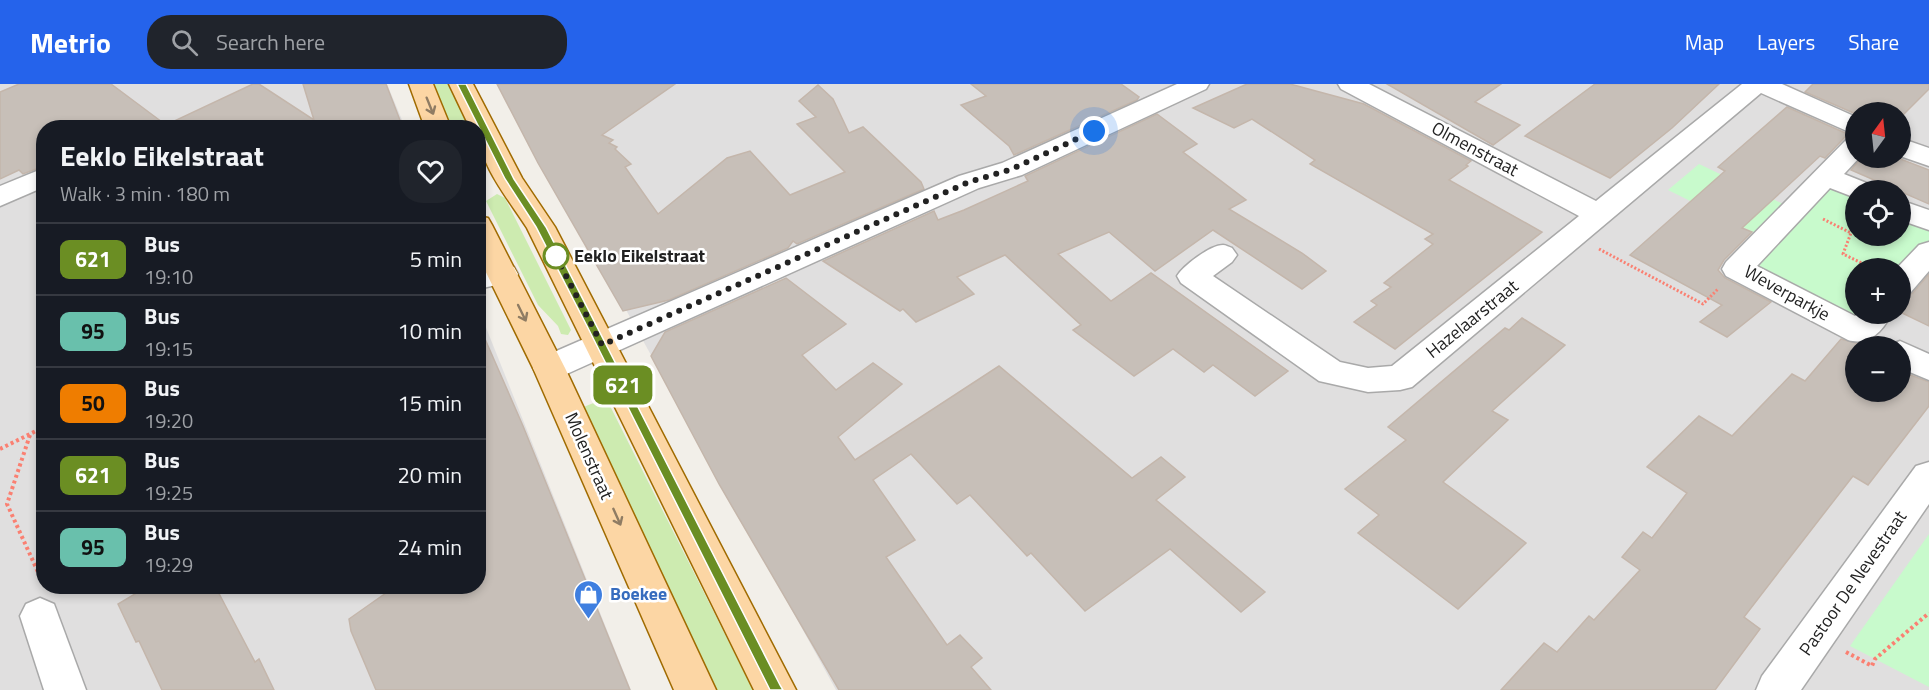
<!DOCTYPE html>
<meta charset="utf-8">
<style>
body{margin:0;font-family:"Titillium Web",sans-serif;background:#20242c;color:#f1f3f6;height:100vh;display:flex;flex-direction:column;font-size:22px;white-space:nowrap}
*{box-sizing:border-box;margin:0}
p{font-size:20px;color:#9ea1a6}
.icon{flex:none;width:33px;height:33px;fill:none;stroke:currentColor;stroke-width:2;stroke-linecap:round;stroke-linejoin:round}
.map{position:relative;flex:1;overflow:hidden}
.side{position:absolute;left:36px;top:36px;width:450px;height:474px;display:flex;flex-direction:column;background:#171b24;border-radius:24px;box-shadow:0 3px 9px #0003}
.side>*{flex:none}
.badge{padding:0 12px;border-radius:9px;font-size:21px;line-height:39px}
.needle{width:39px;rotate:15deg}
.controls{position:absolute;left:1845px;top:18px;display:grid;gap:12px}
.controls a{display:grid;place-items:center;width:66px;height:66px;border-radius:50%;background:#171b24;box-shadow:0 3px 9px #0003;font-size:30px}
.you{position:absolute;width:30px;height:30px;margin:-15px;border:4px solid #fff;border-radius:50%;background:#1a73e8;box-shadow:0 0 0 9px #1a73e833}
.map>.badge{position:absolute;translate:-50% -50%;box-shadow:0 0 0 3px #fff}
.round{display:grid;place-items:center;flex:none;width:63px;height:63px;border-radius:24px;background:#20242c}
.overview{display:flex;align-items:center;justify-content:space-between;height:102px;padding:0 24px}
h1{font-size:28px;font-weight:700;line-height:45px}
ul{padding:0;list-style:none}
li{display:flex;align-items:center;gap:18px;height:72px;padding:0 24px;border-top:2px solid #363941}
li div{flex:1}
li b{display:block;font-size:22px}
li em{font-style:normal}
li .badge{min-width:66px;font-weight:700;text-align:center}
header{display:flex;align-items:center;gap:36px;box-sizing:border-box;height:84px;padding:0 30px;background:#2563eb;color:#fff}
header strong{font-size:28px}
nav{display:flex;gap:33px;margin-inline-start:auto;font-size:21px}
.search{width:420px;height:54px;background:#20242c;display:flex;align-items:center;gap:15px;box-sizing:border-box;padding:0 21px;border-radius:24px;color:#9ea1a6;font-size:22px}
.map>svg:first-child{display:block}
</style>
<header>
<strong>Metrio</strong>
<div class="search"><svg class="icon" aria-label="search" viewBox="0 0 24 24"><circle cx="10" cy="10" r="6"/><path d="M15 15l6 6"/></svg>Search here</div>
<nav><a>Map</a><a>Layers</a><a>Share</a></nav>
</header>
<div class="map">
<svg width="1929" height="606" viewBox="0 0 1929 606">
<rect width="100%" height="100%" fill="#f2efe9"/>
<!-- residential -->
<g fill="#e0dfdf" fill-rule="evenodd">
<polygon points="0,0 387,0 405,43 44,44 44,502 478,502 479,226 631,606 0,606"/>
<path d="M507,0H1929V606H836L567,119ZM1856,28H1900V74H1856ZM1856,106H1900V152H1856ZM1856,184H1900V230H1856ZM1856,262H1900V308H1856Z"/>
</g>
<!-- grass -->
<g fill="#cdebb0">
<polygon points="432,0 449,0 470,43 451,43"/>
<polygon points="497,110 505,114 571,246 568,251 561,250 558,242 538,221 486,117"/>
<polygon points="606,314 753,606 716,606 581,324"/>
</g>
<!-- park -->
<g fill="#c8facc">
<polygon points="1699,80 1783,120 1826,81 1882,106 1856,106 1856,152 1900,152 1901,115 1929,128 1929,179 1901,211 1900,184 1856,184 1856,230 1884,230 1861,256 1724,186 1759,151 1668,106"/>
<polygon points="1929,450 1929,603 1850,562"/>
</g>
<!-- building -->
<g fill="#c7bfb8" stroke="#c4b6ab" stroke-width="1.5">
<polygon points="19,0 111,0 166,41 253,0 259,0 314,36 303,0 386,0 403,44 44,44 44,82 23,90 19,86 0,95 0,8"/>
<polygon points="497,0 675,0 602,51 613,56 609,59 617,63 615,65 631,80 625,83 658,130 727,74 750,67 790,111 845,88 797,40 816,33 799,17 818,1 833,15 849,49 863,43 921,98 924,105 797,160 793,157 788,164 669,216 623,227 538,79"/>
<polygon points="971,0 1121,0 1139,13 1137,16 1014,71 1009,62 961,21 986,12"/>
<polygon points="1247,0 1290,0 1364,20 1471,77 1466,81 1468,82 1449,96 1542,148 1395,265 1354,238 1377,221 1371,217 1391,203 1384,199 1433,160 1425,155 1433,150 1310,80 1315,76 1252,35 1234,44 1193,24"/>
<polygon points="1387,0 1501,0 1475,18 1520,41 1493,61"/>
<polygon points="1595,0 1719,0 1672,44 1610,94 1525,52"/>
<polygon points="1813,0 1929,0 1929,5 1900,34 1900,28 1856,28 1856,30 1805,8"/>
<polygon points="1787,23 1852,52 1845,53 1825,74 1820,72 1742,144 1752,148 1724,176 1718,186 1725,194 1771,218 1727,253 1700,238 1722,221 1630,171 1725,87 1718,83"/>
<polygon points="1157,30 1197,60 1183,68 1246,116 1229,125 1302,169 1326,187 1302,205 1213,146 1155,187 1109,148 1058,170 1111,217 1151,189 1288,287 1255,312 1213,281 1204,288 1173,265 1134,292 1073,246 1081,241 1005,171 957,193 974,210 916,238 903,225 900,227 823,177 934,127 938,136 964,126 1028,97 1025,92"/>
<polygon points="1861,74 1898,74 1929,86 1929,120 1851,86"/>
<polygon points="1929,190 1929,242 1900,228 1900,215 1913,209"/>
<polygon points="786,194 846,240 802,271 836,306 873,279 902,300 838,353 855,376 999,282 1132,394 1161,373 1185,393 1156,416 1265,508 1241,528 1170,465 1085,527 1031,469 1027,472 970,411 957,420 911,370 873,396 915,456 886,473 947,561 960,551 982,574 971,583 991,606 839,606 719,400 651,272 665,248"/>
<polygon points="1522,234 1565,261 1492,327 1508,336 1443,398 1526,459 1458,525 1358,449 1379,431 1345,405 1406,356 1388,343 1505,244 1509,246"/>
<polygon points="478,239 523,342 630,606 376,606 351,547 349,535 396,502 478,502"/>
<polygon points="1841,255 1866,262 1856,262 1856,308 1900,308 1900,287 1929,298 1929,322 1868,401 1853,392 1784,481 1744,533 1760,545 1715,606 1501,606 1544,559 1557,568 1589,532 1594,536 1640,486 1622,473 1643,448 1652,454 1687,409 1647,383 1699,332 1732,352 1792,290 1805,297"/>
<polygon points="132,502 215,502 255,578 259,575 274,606 162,606 139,557 136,558 118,520 135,510"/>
</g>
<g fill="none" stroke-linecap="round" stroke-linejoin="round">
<defs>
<g id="minor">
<polygon points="1177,0 1209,0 1206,5 1022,91 979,104 560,293 549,296 538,293 533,284 538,275 959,92 1002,79"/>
<path d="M1338,0H1369L1596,117L1742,0H1782L1856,33V51L1761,9L1412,303L1400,306L1368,308L1319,297L1181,199L1177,192C1183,182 1210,161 1223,161C1226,161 1229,163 1232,164L1237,171L1232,178L1213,192L1340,278L1368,284L1392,282L1579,132L1341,5Z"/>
<path d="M1856,53V74H1859L1844,90L1869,100L1873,106H1856V114L1830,104L1757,182L1855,232L1858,230H1891C1883,248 1868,262 1848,256L1726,192L1722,185L1726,178L1847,55Z"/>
<polygon points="1900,54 1929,64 1929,82 1900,72"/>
<polygon points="44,84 44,103 0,122 0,102"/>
<polygon points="1900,116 1929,126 1929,146 1900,136"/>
<polygon points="1929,158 1929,187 1911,208 1900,211 1900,184 1897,184 1919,161"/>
<polygon points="503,180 514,183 518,190 514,197 478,205 478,185"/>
<polygon points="1900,257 1929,270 1929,296 1900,284 1900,262 1888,262"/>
<polygon points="1929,378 1929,420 1801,606 1756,606 1762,592 1916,382"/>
<polygon points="40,514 54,520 86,606 44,606 20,532 26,520"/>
</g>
<g id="major">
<polygon points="409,0 433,0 451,44 425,44"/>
<path d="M449,0H473L522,94L555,143L796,606H754L527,144C508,114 478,80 478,44H470Z"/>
<polygon points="478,132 488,134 492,141 565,284 716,606 674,606 533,284 478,172"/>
</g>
</defs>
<!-- minor casing -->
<use href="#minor" stroke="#a9a9a9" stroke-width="3"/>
<!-- major casing -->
<use href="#major" stroke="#a06b00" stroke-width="3"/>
<!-- path-far1 -->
<g stroke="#fa8072" stroke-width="3" stroke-dasharray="2 2" stroke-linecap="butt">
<polyline points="1823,135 1851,149 1843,170 1872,184"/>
<polyline points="1599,165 1703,220 1718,205"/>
</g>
<!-- path -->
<g stroke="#fa8072" stroke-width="4" stroke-dasharray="3 3" stroke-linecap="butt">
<polyline points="30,351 7,420 43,499"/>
<polyline points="0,365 44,343"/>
<polyline points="1846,568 1872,582 1875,575 1929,529"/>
</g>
<!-- minor -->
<use href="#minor" fill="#fff" fill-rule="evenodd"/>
<!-- major -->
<use href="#major" fill="#fcd6a4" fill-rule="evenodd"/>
</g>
<!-- one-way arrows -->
<defs><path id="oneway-shaft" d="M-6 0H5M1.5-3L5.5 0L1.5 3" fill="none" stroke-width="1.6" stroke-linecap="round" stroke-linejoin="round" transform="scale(1.5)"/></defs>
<g stroke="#8f7c63">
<use href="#oneway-shaft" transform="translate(430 22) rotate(68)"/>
<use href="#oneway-shaft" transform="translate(522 229) rotate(64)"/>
<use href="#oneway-shaft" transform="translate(617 433) rotate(66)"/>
</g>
<!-- line -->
<polygon fill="#6b8e23" stroke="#fff" stroke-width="1.5" points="457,0 466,0 514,95 546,143 780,601 783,606 770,606 588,244 536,143 505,95"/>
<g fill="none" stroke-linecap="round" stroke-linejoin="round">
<!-- walk -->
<polyline stroke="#222" stroke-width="6" stroke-dasharray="0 10.8" points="556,172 551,163 602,261 969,98 1012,85 1094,47"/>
</g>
<!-- icons -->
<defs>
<symbol id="shop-pin" viewBox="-11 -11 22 30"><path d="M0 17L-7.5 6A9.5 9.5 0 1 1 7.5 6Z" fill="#3f7fe0" stroke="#fff"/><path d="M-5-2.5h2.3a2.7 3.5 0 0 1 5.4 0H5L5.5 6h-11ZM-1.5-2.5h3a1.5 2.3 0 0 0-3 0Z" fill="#fff"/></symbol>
</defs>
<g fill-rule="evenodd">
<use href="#shop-pin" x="572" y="494" width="33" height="45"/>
</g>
<!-- markers -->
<circle fill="#fff" stroke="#6b8e23" stroke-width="3" cx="556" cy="172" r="12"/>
<g text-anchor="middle" stroke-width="5" stroke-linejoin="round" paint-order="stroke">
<!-- street labels -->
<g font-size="18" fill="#222" stroke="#fff">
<text transform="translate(1475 65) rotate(28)" y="6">Olmenstraat</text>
<text transform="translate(1787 209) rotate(29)" y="6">Weverparkje</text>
<text transform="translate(1472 235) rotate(-39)" y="6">Hazelaarstraat</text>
<text transform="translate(589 372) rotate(66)" y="6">Molenstraat</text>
<text transform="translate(1853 499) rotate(-55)" y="6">Pastoor De Nevestraat</text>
</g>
<!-- stop labels -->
<g font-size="18" font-weight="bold" fill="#222" stroke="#fff" text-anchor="start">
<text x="574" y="178">Eeklo Eikelstraat</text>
</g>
<!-- shop labels -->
<g font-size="18" font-weight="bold" fill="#366cbe" stroke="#fff" text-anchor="start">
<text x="610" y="516">Boekee</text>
</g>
</g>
</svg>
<div class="controls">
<a><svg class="needle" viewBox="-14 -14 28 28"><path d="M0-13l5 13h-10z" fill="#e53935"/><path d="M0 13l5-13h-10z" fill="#9ea1a6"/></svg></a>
<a><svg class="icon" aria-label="locate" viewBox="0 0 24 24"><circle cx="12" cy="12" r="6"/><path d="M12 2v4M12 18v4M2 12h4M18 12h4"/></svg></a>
<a>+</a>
<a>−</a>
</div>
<div class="you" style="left:1094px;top:47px"></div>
<b class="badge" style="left:623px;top:301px;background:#6b8e23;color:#fff">621</b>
<section class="side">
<div class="overview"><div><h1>Eeklo Eikelstraat</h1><p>Walk · 3 min · 180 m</p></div><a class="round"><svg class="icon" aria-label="heart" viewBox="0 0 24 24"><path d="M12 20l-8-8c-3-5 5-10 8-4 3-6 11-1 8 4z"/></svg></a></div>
<ul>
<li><span class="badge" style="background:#6b8e23;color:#fff">621</span><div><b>Bus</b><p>19:10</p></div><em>5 min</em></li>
<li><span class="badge" style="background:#69c0ac;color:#111">95</span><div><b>Bus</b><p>19:15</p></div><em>10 min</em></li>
<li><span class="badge" style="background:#ef7d00;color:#111">50</span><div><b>Bus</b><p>19:20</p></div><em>15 min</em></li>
<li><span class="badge" style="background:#6b8e23;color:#fff">621</span><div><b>Bus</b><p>19:25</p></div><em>20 min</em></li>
<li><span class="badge" style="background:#69c0ac;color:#111">95</span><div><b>Bus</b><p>19:29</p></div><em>24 min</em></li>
</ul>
</section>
</div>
